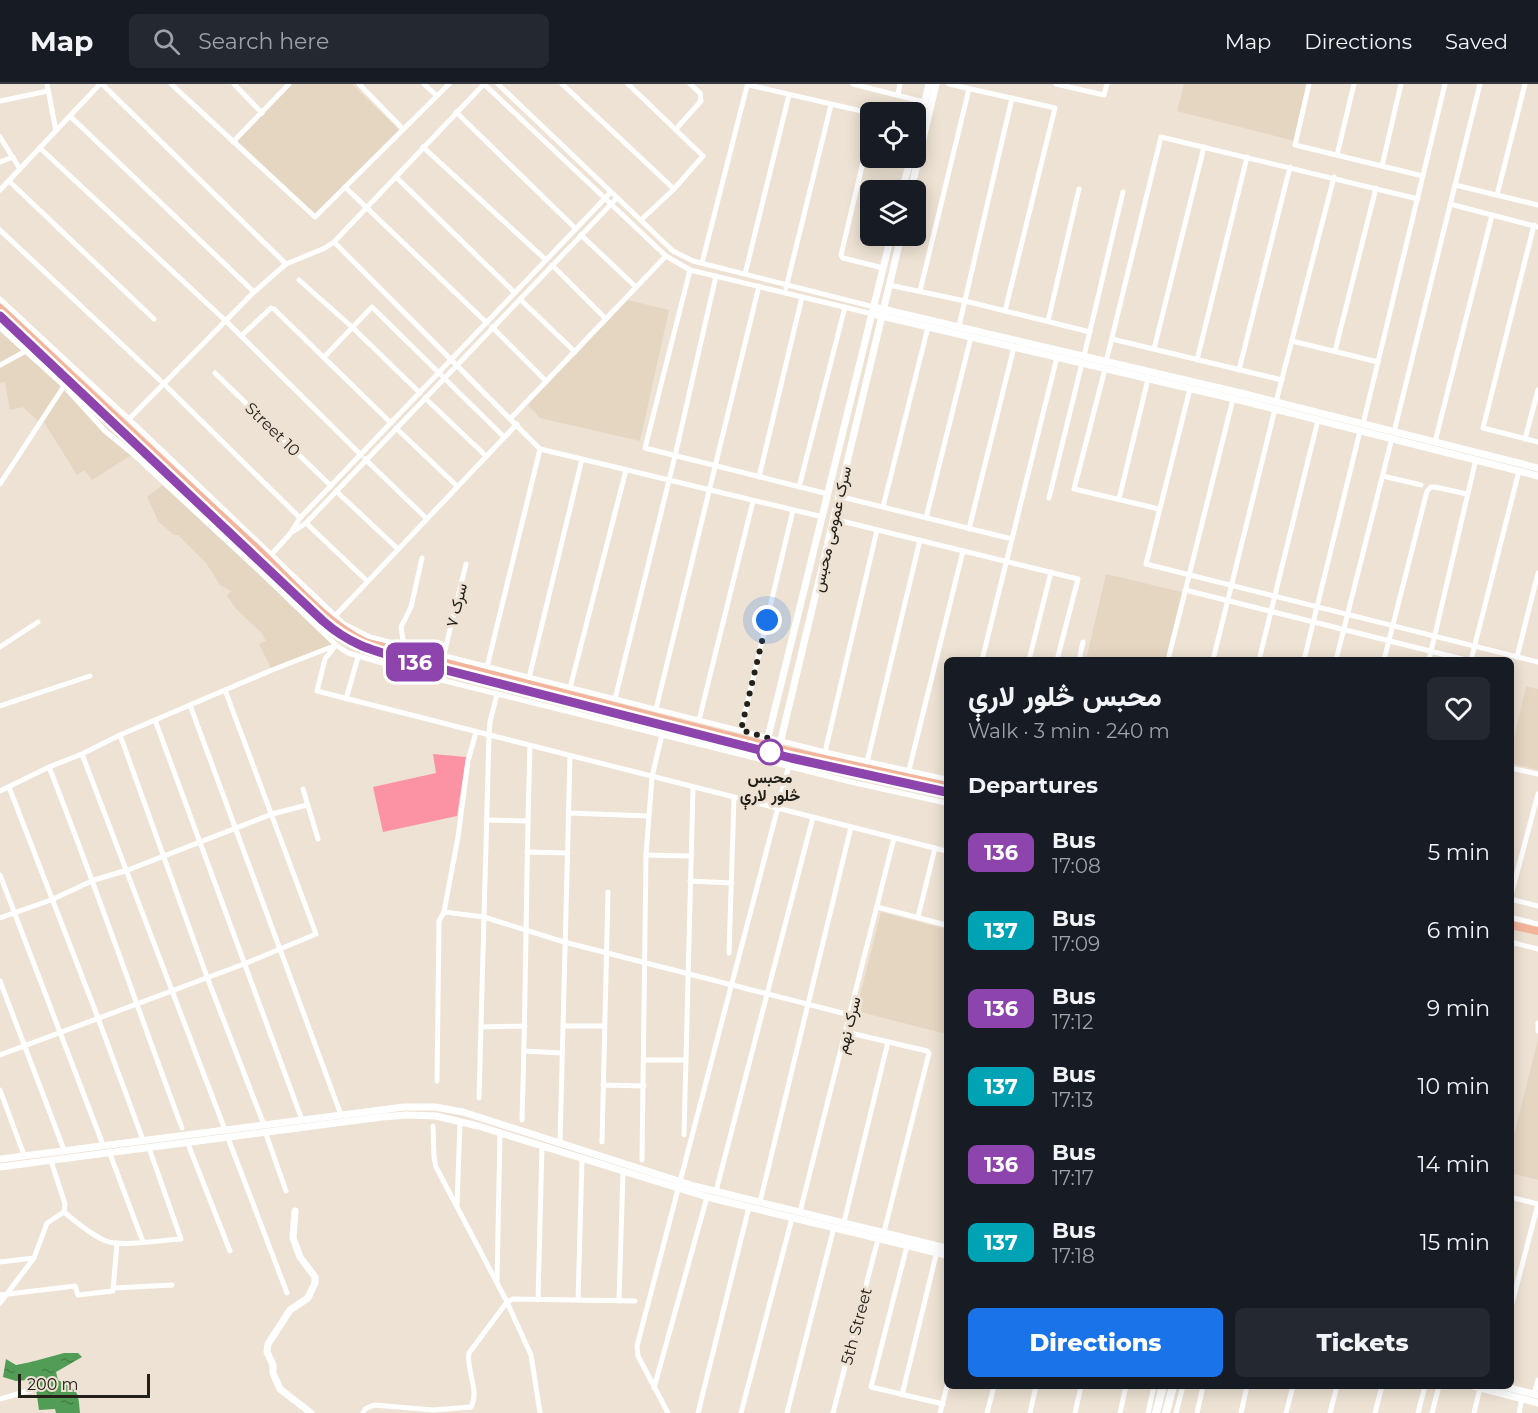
<!DOCTYPE html>
<meta charset="utf-8">
<style>
body{margin:0;font-family:Montserrat,Vazirmatn,sans-serif;background:#242831;color:#f1f3f6;height:100vh;display:flex;flex-direction:column;font-size:22px;white-space:nowrap}
*{box-sizing:border-box;margin:0}
p{font-size:20px;color:#9ea1a6}
.icon{flex:none;width:33px;height:33px;fill:none;stroke:currentColor;stroke-width:2;stroke-linecap:round;stroke-linejoin:round}
.map{position:relative;flex:1;overflow:hidden}
.drawer{position:absolute;left:944px;top:573px;width:570px;height:732px;display:flex;flex-direction:column;background:#171b24;border-radius:9px;box-shadow:0 3px 15px #0003}
.drawer>*{flex:none}
.badge{padding:0 12px;border-radius:9px;font-size:21px;line-height:39px}
.controls{position:absolute;left:860px;top:18px;display:grid;gap:12px}
.controls a{display:grid;place-items:center;width:66px;height:66px;border-radius:9px;background:#171b24;box-shadow:0 3px 15px #0003;font-size:30px}
.scale{position:absolute;left:18px;bottom:15px;width:132px;box-sizing:border-box;padding-left:6px;border:3px solid #23201a;border-top:0;font-size:16px;line-height:21px;white-space:nowrap;color:#23201a;-webkit-text-stroke:4px #ede2d3;paint-order:stroke}
.you{position:absolute;width:30px;height:30px;margin:-15px;border:4px solid #fff;border-radius:50%;background:#1a73e8;box-shadow:0 0 0 9px #1a73e833}
.map>.badge{position:absolute;translate:-50% -50%;box-shadow:0 0 0 3px #fff}
h2{padding:0 24px;font-size:22px;line-height:54px}
.round{display:grid;place-items:center;flex:none;width:63px;height:63px;border-radius:9px;background:#242831}
.head{display:flex;align-items:center;justify-content:space-between;height:102px;padding:0 24px}
h1{font-size:28px;font-weight:800;line-height:45px}
.action{display:flex;gap:12px;margin-top:auto;padding:12px 24px}
.action a{flex:1;height:69px;border-radius:9px;background:#1a73e8;color:#fff;font-size:24px;font-weight:800;line-height:69px;text-align:center}
.action a+a{background:#242831;color:#f1f3f6}
ul{padding:0;list-style:none}
li{display:flex;align-items:center;gap:18px;height:78px;padding:0 24px}
li div{flex:1}
li b{display:block;font-size:22px}
li em{font-style:normal}
li .badge{min-width:66px;font-weight:700;text-align:center}
header{display:flex;align-items:center;gap:36px;box-sizing:border-box;height:84px;padding:0 30px;background:#171b24;border-bottom:2px solid #363941}
header strong{font-size:28px}
nav{display:flex;gap:33px;margin-inline-start:auto;font-size:21px}
.search{width:420px;height:54px;background:#242831;display:flex;align-items:center;gap:15px;box-sizing:border-box;padding:0 21px;border-radius:9px;color:#9ea1a6;font-size:22px}
.map>svg:first-child{display:block}
</style>
<header>
<strong>Map</strong>
<div class="search"><svg class="icon" aria-label="search" viewBox="0 0 24 24"><circle cx="10" cy="10" r="6"/><path d="M15 15l6 6"/></svg>Search here</div>
<nav><a>Map</a><a>Directions</a><a>Saved</a></nav>
</header>
<div class="map">
<svg width="1538" height="1329" viewBox="0 0 1538 1329">
<defs>
<pattern id="water-ripples" width="26" height="14" patternUnits="userSpaceOnUse" patternTransform="scale(1.5)"><rect width="26" height="14" fill="#529d56"/><path d="M2 4q2-2 4 0t4 0M15 11q2-2 4 0t4 0" fill="none" stroke="#448046"/></pattern>
</defs>
<rect width="100%" height="100%" fill="#ede2d3"/>
<!-- built -->
<g fill="#e5d6c1">
<polygon points="292,0 352,0 399,46 316,131 237,56"/>
<polygon points="1184,0 1307,0 1294,57 1177,27"/>
<polygon points="628,216 669,226 640,357 540,334 528,321"/>
<polygon points="0,244 26,267 105,347 133,370 92,396 84,386 77,391 42,335 39,338 23,323 10,326 5,298 0,299"/>
<polygon points="164,400 336,561 272,586 259,560 266,557 261,548 237,526 227,512 231,507 220,501 206,479 178,451 174,451 158,437 147,413"/>
<polygon points="1106,490 1182,508 1166,576 1086,576"/>
<polygon points="1526,602 1538,605 1538,686 1511,679 1511,669"/>
<polygon points="881,828 946,845 946,950 856,927"/>
<polygon points="1538,955 1538,1096 1511,1089 1510,1067"/>
</g>
<!-- park -->
<polygon fill="#fb93a5" points="433,670 466,673 457,732 383,748 373,703 436,689"/>
<!-- water -->
<path fill="url(#water-ripples)" d="M64,1269H78L82,1273L56,1288L58,1296C78,1308 78,1304 80,1329H56L55,1325L39,1326L36,1305L31,1304L27,1296L16,1297L3,1293L6,1275L16,1281L31,1278Z"/>
<g fill="none" stroke-linecap="round" stroke-linejoin="round">
<!-- minor -->
<g stroke="#fff" stroke-width="5">
<polyline points="47,0 56,47"/>
<polyline points="102,0 286,180"/>
<polyline points="171,0 315,133 449,0"/>
<polyline points="234,0 262,29"/>
<polyline points="359,0 403,45"/>
<polyline points="424,0 437,12"/>
<polyline points="484,0 334,158 540,365 823,433"/>
<polyline points="484,0 666,172 690,186 873,230"/>
<polyline points="498,0 673,167 693,177 874,223"/>
<polyline points="562,0 674,105"/>
<polyline points="628,0 703,72 674,105 641,136"/>
<polyline points="853,0 924,18"/>
<polyline points="949,0 1055,24 1005,227"/>
<polyline points="1056,0 1104,11 1107,0"/>
<polyline points="1309,0 1295,61 1423,92"/>
<polyline points="898,11 900,0"/>
<polyline points="0,17 48,7"/>
<polyline points="456,28 576,145"/>
<polyline points="70,32 254,208"/>
<polyline points="676,45 701,17 700,9 690,0"/>
<polyline points="870,48 841,171 843,174 883,184"/>
<polyline points="0,53 20,85"/>
<polyline points="233,58 289,0"/>
<polyline points="423,63 546,176"/>
<polyline points="40,64 227,238 361,371"/>
<polyline points="1337,71 1354,0"/>
<polyline points="0,78 13,73"/>
<polyline points="1382,82 1401,0"/>
<polyline points="396,93 515,209"/>
<polyline points="9,97 154,235"/>
<polyline points="1455,101 1538,121"/>
<polyline points="345,103 487,239"/>
<polyline points="0,106 100,0"/>
<polyline points="1497,111 1525,0"/>
<polyline points="1450,120 1538,143"/>
<polyline points="1534,141 1483,344 1538,358"/>
<polyline points="0,146 164,300 300,434"/>
<polyline points="581,151 636,203"/>
<polyline points="702,179 747,2 749,1 870,29"/>
<polyline points="552,181 606,235"/>
<polyline points="690,186 645,364 828,410"/>
<polyline points="745,190 789,11"/>
<polyline points="299,196 352,243 420,309"/>
<polyline points="889,201 965,217 1090,248"/>
<polyline points="786,204 831,21"/>
<polyline points="920,207 969,5"/>
<polyline points="0,215 129,335 344,540 370,553 825,668 946,695"/>
<polyline points="520,215 575,268"/>
<polyline points="1048,237 1079,105"/>
<polyline points="959,242 1012,14"/>
<polyline points="492,243 546,297"/>
<polyline points="0,244 64,302 105,347 133,370 258,486 336,561 348,569 437,595 855,699 946,719"/>
<polyline points="241,252 271,224 274,225 391,339"/>
<polyline points="1112,255 1282,296"/>
<polyline points="1292,257 1378,278"/>
<polyline points="1154,265 1204,63"/>
<polyline points="1335,267 1376,104"/>
<polyline points="1084,272 1123,108"/>
<polyline points="324,273 372,223 504,353"/>
<polyline points="1197,276 1247,73"/>
<polyline points="1106,278 1161,53 1418,115"/>
<polyline points="0,281 26,267"/>
<polyline points="1105,285 1074,405 1159,425"/>
<polyline points="1239,286 1290,83"/>
<polyline points="215,289 331,402"/>
<polyline points="1190,305 1146,480 1538,578"/>
<polyline points="425,314 486,372"/>
<polyline points="1276,318 1334,93"/>
<polyline points="511,334 666,172"/>
<polyline points="129,335 254,208 286,180 325,164 334,158"/>
<polyline points="1363,340 1445,0"/>
<polyline points="396,344 457,402"/>
<polyline points="1394,348 1480,0"/>
<polyline points="1525,355 1538,306"/>
<polyline points="1435,358 1492,131"/>
<polyline points="365,375 426,434"/>
<polyline points="1383,392 1421,401"/>
<polyline points="759,393 802,213"/>
<polyline points="0,400 64,302"/>
<polyline points="799,403 845,223"/>
<polyline points="336,407 398,465"/>
<polyline points="838,412 1012,455"/>
<polyline points="1049,414 1082,279"/>
<polyline points="1119,415 1148,295"/>
<polyline points="883,423 928,243"/>
<polyline points="926,434 971,253"/>
<polyline points="833,435 1078,495 1057,576"/>
<polyline points="306,439 367,497"/>
<polyline points="969,445 1014,263"/>
<polyline points="294,447 306,439 617,114"/>
<polyline points="271,471 290,450 300,434 611,108"/>
<polyline points="1185,506 1466,576"/>
<polyline points="335,532 517,340"/>
<polyline points="336,561 325,575 317,607 946,767"/>
<polyline points="404,562 401,543 411,523 422,474"/>
<polyline points="0,563 38,538"/>
<polyline points="1517,573 1538,489"/>
<polyline points="443,574 466,480"/>
<polyline points="982,576 1057,273"/>
<polyline points="1029,576 1051,488"/>
<polyline points="1079,576 1083,558"/>
<polyline points="1168,576 1233,315"/>
<polyline points="1213,576 1275,325"/>
<polyline points="1259,576 1318,336"/>
<polyline points="1304,576 1360,347"/>
<polyline points="1336,576 1392,354"/>
<polyline points="1384,576 1427,407 1431,403 1435,403 1467,410"/>
<polyline points="1429,576 1476,375"/>
<polyline points="1471,576 1519,387"/>
<polyline points="487,583 540,365"/>
<polyline points="529,594 582,375"/>
<polyline points="570,604 626,386"/>
<polyline points="346,615 358,573"/>
<polyline points="615,615 675,372 716,192"/>
<polyline points="190,621 341,1031"/>
<polyline points="0,622 90,592"/>
<polyline points="656,625 759,202"/>
<polyline points="155,636 302,1036"/>
<polyline points="699,636 753,417"/>
<polyline points="741,646 793,426"/>
<polyline points="120,651 207,893 264,1041"/>
<polyline points="825,668 877,446"/>
<polyline points="82,670 225,1046"/>
<polyline points="867,678 920,456"/>
<path d="M49,683C96,802 137,923 182,1044"/>
<polyline points="1510,684 1538,690"/>
<polyline points="909,686 963,467"/>
<polyline points="9,703 98,934 143,1056"/>
<polyline points="303,705 318,755"/>
<polyline points="0,707 49,683 82,670 120,651 272,586 334,562"/>
<polyline points="569,729 648,732"/>
<polyline points="487,736 527,737"/>
<polyline points="527,768 568,769"/>
<polyline points="646,771 691,772"/>
<polyline points="0,791 103,1061"/>
<polyline points="690,797 732,799"/>
<polyline points="1510,815 1538,710"/>
<polyline points="1510,815 1538,822"/>
<polyline points="877,823 946,841"/>
<polyline points="444,828 484,833 564,858 850,931"/>
<polyline points="918,833 935,764"/>
<polyline points="1510,833 1538,840"/>
<polyline points="0,834 51,816 94,796 128,786 272,730 307,721"/>
<polyline points="1510,858 1538,865"/>
<polyline points="729,869 734,714"/>
<polyline points="0,897 64,1066"/>
<polyline points="1538,939 1538,947"/>
<polyline points="563,942 604,942"/>
<polyline points="481,943 525,942"/>
<polyline points="846,948 927,967 929,969 884,1148"/>
<polyline points="524,967 562,969"/>
<polyline points="0,971 244,880 316,850 225,606"/>
<polyline points="645,976 686,976"/>
<polyline points="437,997 439,837 444,828 458,753 468,677 476,648"/>
<polyline points="603,1001 644,1002"/>
<polyline points="0,1006 24,1071"/>
<polyline points="479,1014 489,652 490,638 497,610"/>
<path d="M522,1036C526,911 526,787 530,662"/>
<polyline points="433,1042 434,1073 436,1083 507,1218 531,1271 540,1329"/>
<polyline points="266,1050 286,1107"/>
<polyline points="684,1051 693,703"/>
<polyline points="228,1054 287,1209"/>
<polyline points="602,1058 608,808"/>
<polyline points="560,1059 570,672"/>
<polyline points="188,1060 230,1167"/>
<polyline points="110,1070 143,1158"/>
<polyline points="642,1076 646,771 652,693 662,650"/>
<polyline points="716,1107 813,733"/>
<polyline points="1510,1113 1538,1120"/>
<polyline points="760,1118 851,743"/>
<polyline points="457,1121 460,1038"/>
<path d="M64,1128C76,1138 91,1151 106,1157C122,1163 163,1156 181,1155L149,1064"/>
<polyline points="800,1128 894,754"/>
<polyline points="844,1138 888,958"/>
<polyline points="907,1162 871,1303 943,1320"/>
<polyline points="0,1178 34,1174"/>
<polyline points="497,1197 500,1048"/>
<polyline points="114,1204 172,1201"/>
<polyline points="0,1211 75,1202 78,1211 113,1207 117,1159"/>
<polyline points="538,1216 542,1062"/>
<polyline points="578,1216 582,1075"/>
<polyline points="619,1217 623,1088"/>
<polyline points="0,1219 34,1174 47,1139 64,1128 65,1120 51,1077"/>
<polyline points="1510,1227 1538,1120"/>
<polyline points="654,1304 707,1113"/>
<polyline points="1534,1310 1538,1296"/>
<polyline points="902,1311 937,1167"/>
<polyline points="0,1315 31,1306"/>
<path d="M363,1329L365,1325L374,1321L433,1326L471,1323C480,1307 466,1286 469,1269L507,1218L513,1215L635,1217"/>
<polyline points="668,1329 638,1272 637,1262 789,681"/>
<polyline points="698,1329 749,1123"/>
<polyline points="741,1329 792,1134"/>
<polyline points="787,1329 834,1143"/>
<polyline points="833,1329 878,1155"/>
<polyline points="940,1329 947,1302"/>
<polyline points="987,1329 994,1302"/>
<polyline points="1030,1329 1036,1302"/>
<polyline points="1075,1329 1081,1302"/>
<polyline points="1120,1329 1126,1302"/>
<polyline points="1148,1329 1154,1302"/>
<polyline points="1176,1329 1183,1302"/>
<polyline points="1197,1329 1203,1302"/>
<polyline points="1241,1329 1247,1302"/>
<polyline points="1286,1329 1293,1302"/>
<polyline points="1330,1329 1337,1302"/>
<polyline points="1375,1329 1382,1302"/>
<polyline points="1418,1329 1425,1302"/>
<polyline points="1432,1329 1439,1302"/>
<polyline points="1474,1329 1480,1304"/>
<polyline points="1519,1329 1522,1314"/>
</g>
<!-- tertiary -->
<g stroke="#fff" stroke-width="7">
<polyline points="915,57 929,0"/>
<polyline points="902,106 911,74"/>
<polyline points="911,106 936,0"/>
<polyline points="874,223 1245,310 1538,384"/>
<polyline points="873,230 1243,317 1538,392"/>
<polyline points="766,661 891,152"/>
<polyline points="779,664 901,152"/>
<polyline points="0,1075 404,1023 435,1023 463,1028 694,1102 946,1164"/>
<polyline points="0,1083 382,1033 407,1031 436,1032 478,1042 707,1113 946,1171"/>
<polyline points="295,1127 293,1154 300,1173 315,1193 315,1199 308,1214 290,1226 268,1260 267,1268 273,1281 273,1289 280,1305 311,1329"/>
<polyline points="1473,1302 1538,1319"/>
<polyline points="1502,1302 1538,1311"/>
</g>
<!-- secondary -->
<g stroke="#fff" stroke-width="8">
<polyline points="1156,1329 1163,1302"/>
<polyline points="1166,1329 1173,1302"/>
</g>
<!-- trunk -->
<g stroke="#f3b49b" stroke-width="8">
<path d="M0,224C84,303 167,382 252,460C289,494 320,535 365,558L792,668L946,702"/>
<polyline points="0,232 310,524"/>
<path d="M332,545C352,563 378,568 403,575L791,674L946,708"/>
<polyline points="1510,841 1538,847"/>
</g>
</g>
<g fill="none" stroke-linecap="round" stroke-linejoin="round">
<defs>
<path id="line" d="M0,232L323,537C349,560 371,566 403,575L791,674L946,708"/>
</defs>
<!-- line casing -->
<use href="#line" stroke="#fff" stroke-width="14"/>
<!-- line -->
<use href="#line" stroke="#8e44ad" stroke-width="9"/>
<!-- walk -->
<polyline stroke="#23201a" stroke-width="6" stroke-dasharray="0 10.8" points="767,536 741,646 768,654 766,661 770,668"/>
</g>
<!-- markers -->
<circle fill="#fff" stroke="#8e44ad" stroke-width="3" cx="770" cy="668" r="12"/>
<g text-anchor="middle" stroke-width="6" stroke-linejoin="round" paint-order="stroke">
<!-- street labels -->
<g font-size="16" fill="#23201a" stroke="#ede2d3">
<text transform="translate(273 345) rotate(44)" y="6">Street 10</text>
<text transform="translate(831 445) rotate(-77)" y="6">سرک عمومی محبس</text>
<text transform="translate(456 521) rotate(-76)" y="6">سرک ۷</text>
<text transform="translate(848 941) rotate(-76)" y="6">سرک نهم</text>
<text transform="translate(856 1242) rotate(-75)" y="6">5th Street</text>
</g>
<!-- stop labels -->
<g font-size="16" font-weight="bold" fill="#23201a" stroke="#ede2d3">
<text x="770" y="699">محبس<tspan x="770" dy="18">څلور لارې</tspan></text>
</g>
</g>
</svg>
<div class="controls">
<a><svg class="icon" aria-label="locate" viewBox="0 0 24 24"><circle cx="12" cy="12" r="6"/><path d="M12 2v4M12 18v4M2 12h4M18 12h4"/></svg></a>
<a><svg class="icon" aria-label="layers" viewBox="0 0 24 24"><path d="M12 4l9 5-9 5-9-5zM3 14l9 5 9-5"/></svg></a>
</div>
<div class="scale">200 m</div>
<div class="you" style="left:767px;top:536px"></div>
<b class="badge" style="left:415px;top:578px;background:#8e44ad;color:#fff">136</b>
<section class="drawer">
<div class="head"><div><h1>محبس څلور لارې</h1><p>Walk · 3 min · 240 m</p></div><a class="round"><svg class="icon" aria-label="heart" viewBox="0 0 24 24"><path d="M12 20l-8-8c-3-5 5-10 8-4 3-6 11-1 8 4z"/></svg></a></div>
<h2>Departures</h2>
<ul>
<li><span class="badge" style="background:#8e44ad;color:#fff">136</span><div><b>Bus</b><p>17:08</p></div><em>5 min</em></li>
<li><span class="badge" style="background:#00a3b4;color:#fff">137</span><div><b>Bus</b><p>17:09</p></div><em>6 min</em></li>
<li><span class="badge" style="background:#8e44ad;color:#fff">136</span><div><b>Bus</b><p>17:12</p></div><em>9 min</em></li>
<li><span class="badge" style="background:#00a3b4;color:#fff">137</span><div><b>Bus</b><p>17:13</p></div><em>10 min</em></li>
<li><span class="badge" style="background:#8e44ad;color:#fff">136</span><div><b>Bus</b><p>17:17</p></div><em>14 min</em></li>
<li><span class="badge" style="background:#00a3b4;color:#fff">137</span><div><b>Bus</b><p>17:18</p></div><em>15 min</em></li>
</ul>
<div class="action"><a>Directions</a><a>Tickets</a></div>
</section>
</div>
